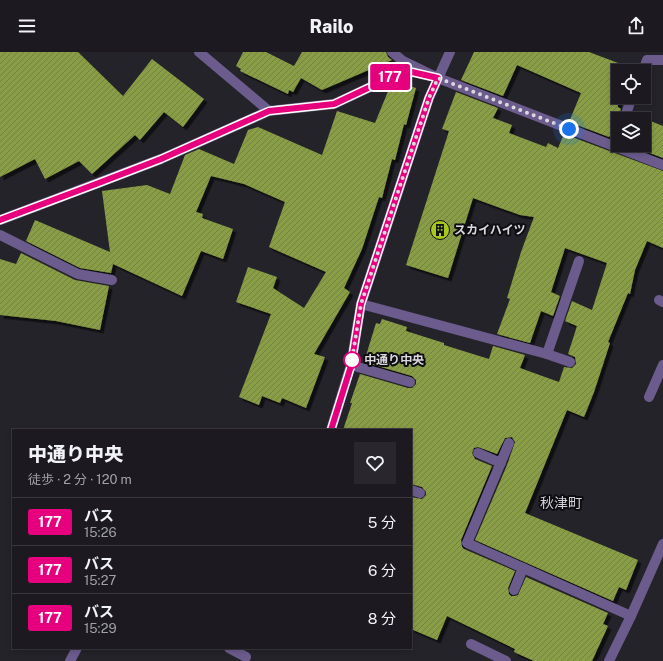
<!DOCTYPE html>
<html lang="ja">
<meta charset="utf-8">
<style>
body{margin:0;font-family:"Public Sans","Noto Sans JP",sans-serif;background:#29272d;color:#f1f3f6;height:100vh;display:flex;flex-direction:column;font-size:15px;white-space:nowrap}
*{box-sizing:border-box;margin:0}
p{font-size:13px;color:#a0a1a5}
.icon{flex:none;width:22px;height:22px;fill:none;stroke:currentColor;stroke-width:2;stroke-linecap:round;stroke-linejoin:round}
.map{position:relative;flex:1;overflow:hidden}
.details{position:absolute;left:12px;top:377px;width:400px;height:220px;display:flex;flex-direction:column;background:#1c1a20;border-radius:0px;box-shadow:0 2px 6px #0003,0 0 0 1px #3a383e}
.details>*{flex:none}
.badge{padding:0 8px;border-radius:3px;font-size:14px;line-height:26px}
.buttons{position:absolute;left:611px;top:12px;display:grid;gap:8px}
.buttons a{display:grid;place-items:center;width:40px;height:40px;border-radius:0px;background:#1c1a20;box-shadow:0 2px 6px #0003,0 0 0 1px #3a383e;font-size:20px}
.you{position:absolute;width:20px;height:20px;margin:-10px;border:3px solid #fff;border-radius:50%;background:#1a73e8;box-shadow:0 0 0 6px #1a73e833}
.map>.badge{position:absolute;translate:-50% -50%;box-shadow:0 0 0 2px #fff}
.round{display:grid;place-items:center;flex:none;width:42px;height:42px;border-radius:0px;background:#29272d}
.head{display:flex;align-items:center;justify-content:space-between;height:68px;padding:0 16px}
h1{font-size:19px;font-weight:800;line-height:30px}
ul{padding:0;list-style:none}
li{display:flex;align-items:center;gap:12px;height:48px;padding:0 16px;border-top:1px solid #3a383e}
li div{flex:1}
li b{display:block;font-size:15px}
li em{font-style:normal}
li .badge{min-width:44px;font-weight:700;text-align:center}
header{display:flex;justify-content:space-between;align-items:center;height:52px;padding:0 16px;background:#1c1a20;font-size:18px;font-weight:800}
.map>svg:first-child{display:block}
</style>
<header><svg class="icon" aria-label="menu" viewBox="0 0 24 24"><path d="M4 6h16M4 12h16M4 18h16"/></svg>Railo<svg class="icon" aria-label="share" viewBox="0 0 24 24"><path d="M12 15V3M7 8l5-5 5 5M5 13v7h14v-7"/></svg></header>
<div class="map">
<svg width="663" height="609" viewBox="0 0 663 609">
<defs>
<pattern id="building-hatch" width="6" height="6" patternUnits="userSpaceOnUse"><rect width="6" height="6" fill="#889d44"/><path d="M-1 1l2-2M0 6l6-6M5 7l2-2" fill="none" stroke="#738143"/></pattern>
<filter id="shadow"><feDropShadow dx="3.5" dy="3.5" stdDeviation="0" flood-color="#0009"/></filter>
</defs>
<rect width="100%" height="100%" fill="#25232a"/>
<!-- building -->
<g fill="url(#building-hatch)" filter="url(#shadow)">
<polygon points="0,0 78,0 123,44 152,7 204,47 183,75 164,60 140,88 135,83 92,122 79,109 45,127 35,107 0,125"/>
<polygon points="243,0 266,0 294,14 302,0 386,0 388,5 392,8 322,38 301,26 293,40 289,38 288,42 240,19 241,17 236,14"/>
<polygon points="474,0 589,0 626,14 624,19 618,19 618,55 621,57 618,65 618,75 614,76 609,85 569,70 581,41 517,13 503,44 461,28"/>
<polygon points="396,30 416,36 406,73 404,72 395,108 392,107 382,146 379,145 362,197 344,236 350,240 314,302 325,305 306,356 282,346 280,351 262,344 259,353 239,345 271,262 236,250 248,215 277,225 273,236 304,256 326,220 269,195 285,150 244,132 211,124 196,160 203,162 202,166 233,177 223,207 201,199 182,244 113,212 111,221 80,216 26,189 35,168 110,200 102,139 147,133 170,142 185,103 199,97 234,112 248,78 258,75 322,103 337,59 375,71 391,32"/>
<polygon points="456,40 498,56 493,66 512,73 509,81 546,95 548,91 558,96 564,82 663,119 663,196 647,189 635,218 630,242 628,241 608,290 610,291 594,340 584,365 567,358 525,461 638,508 626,538 619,535 613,549 475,488 507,413 515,390 512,385 505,386 497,402 478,395 474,396 472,401 475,407 492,414 461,488 462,495 464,497 515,519 508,536 509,542 511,544 515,544 518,543 526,525 608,561 603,572 608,574 592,609 534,609 514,600 515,597 447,564 437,588 411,577 411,445 422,447 426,443 426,440 422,435 411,432 411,378 343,378 352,351 350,351 360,322 408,336 412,336 416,332 416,328 412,324 364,310 376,271 380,272 382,267 407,275 406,279 444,291 444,293 489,307 493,294 525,303 520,316 559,330 564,315 572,316 576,312 575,305 568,302 577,274 565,269 572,249 592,258 607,211 565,196 551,240 560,244 553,264 541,259 530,291 497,282 510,247 507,246 521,200 534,165 520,163 473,146 448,226 406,213 449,79 442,77"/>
<polygon points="633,62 663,74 663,106 629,93 644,93 644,67 631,67"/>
<polygon points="21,201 75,228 109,234 100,278 56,269 0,263 0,207 16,212"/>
</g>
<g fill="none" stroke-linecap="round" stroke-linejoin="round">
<!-- minor -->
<g stroke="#6c5c8e" stroke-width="10">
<polyline points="199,0 269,59"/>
<polyline points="392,0 403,9 438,26 663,113"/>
<polyline points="643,19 647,8 663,8"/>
<polyline points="624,67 632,45"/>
<polyline points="613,94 618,81"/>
<polyline points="0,168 161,107 269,59 334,52 400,21 412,20 438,26"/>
<polyline points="0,183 78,222 112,228"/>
<polyline points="659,248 663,250"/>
<polyline points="361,252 547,302 570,310"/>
<polyline points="547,302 579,209"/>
<polyline points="351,313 410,330"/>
<polyline points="649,345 663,313"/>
<polyline points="331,378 351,313 361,252 429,46 450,0"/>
<polyline points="509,391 467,491 631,564"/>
<polyline points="478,401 501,411"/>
<polyline points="411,438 420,441"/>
<polyline points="514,538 523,516"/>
<polyline points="471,592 506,609"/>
<polyline points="229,596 246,605"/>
<polyline points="70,609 77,596"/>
<polyline points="609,609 631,564 663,492"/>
</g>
</g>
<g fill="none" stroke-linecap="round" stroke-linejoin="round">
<defs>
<polyline id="line" points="0,168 96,132 161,107 269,59 334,52 400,21 412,20 438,26 429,46 361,252 351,314 331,378"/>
</defs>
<!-- line casing -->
<use href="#line" stroke="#fff" stroke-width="9"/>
<!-- line -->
<use href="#line" stroke="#e6007e" stroke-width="6"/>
<!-- walk -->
<polyline stroke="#dad8dd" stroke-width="4" stroke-dasharray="0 7.2" points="352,308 351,314 361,252 429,46 438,26 569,77"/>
</g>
<!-- icons -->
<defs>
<symbol id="building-disc" viewBox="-11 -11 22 22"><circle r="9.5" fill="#a9c71b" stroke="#0e0d10"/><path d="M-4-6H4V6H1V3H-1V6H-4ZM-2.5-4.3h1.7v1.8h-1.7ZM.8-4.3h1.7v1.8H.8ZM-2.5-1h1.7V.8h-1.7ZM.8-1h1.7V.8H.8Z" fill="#111"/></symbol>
</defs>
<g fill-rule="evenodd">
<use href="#building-disc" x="429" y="167" width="22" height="22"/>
</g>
<!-- markers -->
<circle fill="#fff" stroke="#e6007e" stroke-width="2" cx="352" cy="308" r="8"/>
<g text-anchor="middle" stroke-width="4" stroke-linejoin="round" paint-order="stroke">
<!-- poi labels -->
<g font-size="12" font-weight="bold" fill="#dad8dd" stroke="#0e0d10" text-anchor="start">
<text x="454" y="182">スカイハイツ</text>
</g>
<!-- stop labels -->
<g font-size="12" font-weight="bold" fill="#dad8dd" stroke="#0e0d10" text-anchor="start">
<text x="364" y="312">中通り中央</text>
</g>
<!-- quarter labels -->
<g font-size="14" fill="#d5d2dc" stroke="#0e0d10">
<text x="561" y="456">秋津町</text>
</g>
</g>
</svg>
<div class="buttons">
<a><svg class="icon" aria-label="locate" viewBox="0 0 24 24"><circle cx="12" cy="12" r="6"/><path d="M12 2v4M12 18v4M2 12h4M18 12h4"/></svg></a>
<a><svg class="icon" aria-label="layers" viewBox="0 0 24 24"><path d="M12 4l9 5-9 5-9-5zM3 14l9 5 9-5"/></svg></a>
</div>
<div class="you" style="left:569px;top:77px"></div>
<b class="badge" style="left:390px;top:25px;background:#e6007e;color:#fff">177</b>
<section class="details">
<div class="head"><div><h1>中通り中央</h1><p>徒歩 · 2 分 · 120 m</p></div><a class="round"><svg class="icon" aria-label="heart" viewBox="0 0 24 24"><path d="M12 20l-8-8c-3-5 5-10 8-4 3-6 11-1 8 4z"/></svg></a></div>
<ul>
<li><span class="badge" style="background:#e6007e;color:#fff">177</span><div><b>バス</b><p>15:26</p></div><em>5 分</em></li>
<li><span class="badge" style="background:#e6007e;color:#fff">177</span><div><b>バス</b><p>15:27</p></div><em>6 分</em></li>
<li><span class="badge" style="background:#e6007e;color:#fff">177</span><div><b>バス</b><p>15:29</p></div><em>8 分</em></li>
</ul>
</section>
</div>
